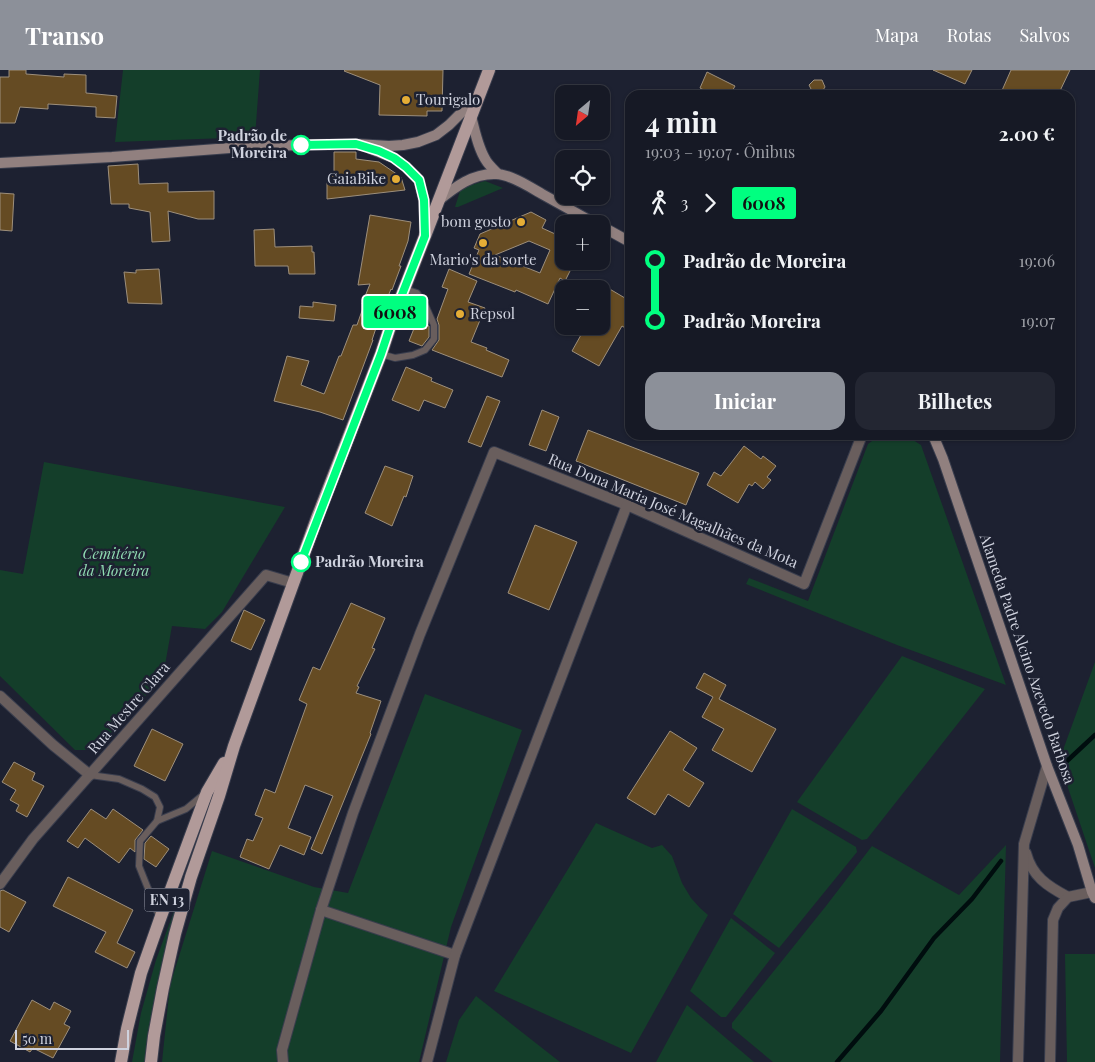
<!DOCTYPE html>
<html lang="pt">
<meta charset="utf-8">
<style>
body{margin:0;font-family:"Playfair Display",serif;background:#232632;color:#f1f3f6;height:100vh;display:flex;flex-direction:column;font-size:19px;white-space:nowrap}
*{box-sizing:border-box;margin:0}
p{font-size:16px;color:#9ea0a7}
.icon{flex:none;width:28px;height:28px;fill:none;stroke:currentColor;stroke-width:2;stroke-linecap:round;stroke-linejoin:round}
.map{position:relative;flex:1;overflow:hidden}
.details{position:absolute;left:625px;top:20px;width:450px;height:350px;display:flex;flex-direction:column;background:#161925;border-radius:15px;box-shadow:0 1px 4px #0004,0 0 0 1px #353842}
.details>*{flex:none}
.badge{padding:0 10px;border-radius:4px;font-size:18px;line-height:32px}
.needle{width:32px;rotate:209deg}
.controls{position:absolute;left:555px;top:15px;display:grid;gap:10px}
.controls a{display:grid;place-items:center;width:55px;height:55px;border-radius:10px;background:#161925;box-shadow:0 1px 4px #0004,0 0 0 1px #353842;font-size:25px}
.scale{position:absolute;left:15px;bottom:12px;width:114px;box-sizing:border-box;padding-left:5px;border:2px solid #cfd2de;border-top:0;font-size:14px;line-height:18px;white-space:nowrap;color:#cfd2de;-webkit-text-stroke:4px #1d2131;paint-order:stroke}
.map>.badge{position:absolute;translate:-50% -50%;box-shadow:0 0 0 2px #fff}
.legs{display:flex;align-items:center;gap:8px;height:55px;padding:0 20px;font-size:16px}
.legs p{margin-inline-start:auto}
.head{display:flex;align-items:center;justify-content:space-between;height:85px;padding:0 20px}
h1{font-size:28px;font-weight:700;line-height:38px}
.cta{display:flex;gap:10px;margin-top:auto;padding:10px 20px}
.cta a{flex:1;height:58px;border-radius:15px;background:#8c9099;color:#fff;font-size:20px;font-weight:700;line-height:58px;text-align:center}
.cta a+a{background:#232632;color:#f1f3f6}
ul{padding:0 20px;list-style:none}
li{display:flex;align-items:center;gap:18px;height:60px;font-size:19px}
li i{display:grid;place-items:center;width:8px;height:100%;margin:0 6px;background:currentColor}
li i::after{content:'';width:12px;height:12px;margin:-6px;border:4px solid;border-radius:50%;background:#161925}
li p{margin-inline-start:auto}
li:first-child i{background:linear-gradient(#0000 50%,currentColor 0)}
li:last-child i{background:linear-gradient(currentColor 50%,#0000 0)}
header{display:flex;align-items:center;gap:30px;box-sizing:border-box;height:70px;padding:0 25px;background:#8c9099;color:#fff}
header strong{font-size:24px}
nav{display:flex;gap:28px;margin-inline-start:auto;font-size:18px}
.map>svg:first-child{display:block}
</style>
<header>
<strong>Transo</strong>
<nav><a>Mapa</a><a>Rotas</a><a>Salvos</a></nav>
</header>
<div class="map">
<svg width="1095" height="992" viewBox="0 0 1095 992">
<rect width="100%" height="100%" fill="#1d2131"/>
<!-- green -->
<g fill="#143e2a">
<polygon points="123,0 260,0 255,67 115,72"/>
<polygon points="485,111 503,118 458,137 455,137 461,118"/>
<polygon points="879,365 905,365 921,375 1006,615 897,575 746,514 749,508 808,531 868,374 876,368"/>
<polygon points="44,392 285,437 222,542 205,559 172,556 163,606 103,674 88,680 75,680 0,606 0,500 23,504"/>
<polygon points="902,586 985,619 867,769 862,770 797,732"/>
<polygon points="1095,592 1095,798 1059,691"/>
<polygon points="425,624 522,660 451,857 419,992 162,992 170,915 212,781 314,817 348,823"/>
<polygon points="792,739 856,777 857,782 779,878 733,844"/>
<polygon points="596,753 652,778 662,775 672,786 682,813 691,828 700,838 708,845 631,983 494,921"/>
<polygon points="1006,775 1000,992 773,992 732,958 732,953 826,836 872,776 959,825"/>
<path d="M177,833C164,886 153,938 145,992H132L141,943L156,890Z"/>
<polygon points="731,848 775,883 726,947 721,947 690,921"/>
<polygon points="1065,884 1095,884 1095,992 1067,992"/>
<polygon points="476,926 560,992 446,992 459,950"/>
<polygon points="687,935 754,992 656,992"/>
</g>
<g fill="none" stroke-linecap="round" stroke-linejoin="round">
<!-- stream -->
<g stroke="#000d0e" stroke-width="4.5">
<polyline points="1067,691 1095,665"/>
<polyline points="837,992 881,941 934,868 972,829 1001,791"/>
</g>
</g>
<!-- building -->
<g fill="#654b23" stroke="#9d8f7c" fill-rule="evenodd">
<polygon points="9,0 26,0 26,4 64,7 64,4 86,5 86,23 117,26 115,48 96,47 96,37 48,34 48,39 20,37 15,53 0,53 0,7 9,7"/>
<polygon points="345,0 443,0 442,41 427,41 427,46 379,45 380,15 344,1"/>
<polygon points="933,0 972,0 965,14"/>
<polygon points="1011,0 1070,0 1058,25 1000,25"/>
<polygon points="707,2 735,16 730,25 713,25 700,18"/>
<polygon points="814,10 822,10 825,17 821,23 813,23 809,15"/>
<polygon points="334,82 356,82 356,89 379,92 401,107 405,120 327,129 327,106 334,106"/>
<polygon points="138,94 139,114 168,113 168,122 214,121 214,149 198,149 168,141 170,171 152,172 150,142 129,138 129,134 111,134 108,96"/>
<polygon points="0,123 14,124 12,161 0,160"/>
<path d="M531,142L546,150L542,158L564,168V191H575L565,211L560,208L548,234L516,220L515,222L469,204L479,180L474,178L480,164ZM529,171L550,180L540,203L495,185Z"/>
<polygon points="370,145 411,152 408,171 399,196 401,196 392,220 391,219 379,249 372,270 373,270 343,350 320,342 274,331 287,286 309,291 301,315 324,324 325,322 339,286 341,286 353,255 357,255 364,235 362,234 370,214 358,215"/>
<polygon points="274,159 275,177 312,176 312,182 314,182 315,204 289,204 288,196 255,196 254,160"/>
<polygon points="159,199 162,234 128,233 124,202 136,203 136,200"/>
<polygon points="449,199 477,211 468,232 485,238 471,272 487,278 486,280 509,290 502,307 432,280 439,270 439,255 437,249 448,219 442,217"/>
<polygon points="608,218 630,231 630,261 622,256 599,296 572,281 586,256 601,256 601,229"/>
<polygon points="313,232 336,235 334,251 299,248 300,236 313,237"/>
<polygon points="417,251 429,256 429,267 422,276 409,271"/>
<polygon points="406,297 432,308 431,311 453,320 445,338 424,330 419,341 392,330"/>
<polygon points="487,326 500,331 481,377 468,372"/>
<polygon points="542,340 559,347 546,381 529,375"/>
<polygon points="588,360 699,403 686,435 576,391"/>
<polygon points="744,376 761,389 763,386 776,396 767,407 771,410 763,419 755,412 752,416 749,414 738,433 707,415 714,402 721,406"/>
<polygon points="385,396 413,406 406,427 404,426 392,456 365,443"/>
<polygon points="535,455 577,472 549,540 508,523"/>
<polygon points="351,533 385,548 372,578 375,579 357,616 359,617 356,623 381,631 370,663 371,664 322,784 311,779 333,726 305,715 288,758 311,767 304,785 280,775 269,799 240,787 247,769 253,771 263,748 255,745 265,719 275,723 307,634 299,630 313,597 320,600"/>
<polygon points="244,540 265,550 251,580 231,571"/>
<polygon points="704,603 726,615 719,629 776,659 752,702 712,680 724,659 702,647 713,627 696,618"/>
<polygon points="152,659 183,674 165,711 134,696"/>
<polygon points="670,661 697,678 683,700 704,713 689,737 668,724 655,745 627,728"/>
<polygon points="14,692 35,703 32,710 44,716 27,747 16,741 19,735 10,730 16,720 2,712"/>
<polygon points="91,739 106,749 113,739 143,760 135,770 135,782 130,778 119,793 85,768 78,778 67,771"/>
<polygon points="151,766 169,779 156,797 144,789 145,773"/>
<polygon points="68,807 133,840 117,873 135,882 127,898 95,882 106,862 53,836"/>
<polygon points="3,820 26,832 9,862 0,857 0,821"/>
<polygon points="32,930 50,940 54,932 71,941 64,954 70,957 53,988 33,978 30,982 10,971"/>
</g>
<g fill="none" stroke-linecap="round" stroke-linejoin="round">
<defs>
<g id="service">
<polyline points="381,284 395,288 413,285 425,280 434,269 434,255 426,237 417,223 405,219"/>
<polyline points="90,705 119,709 142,719 155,727 160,737 157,751"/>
<polyline points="159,846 139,796 140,771 157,751 186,739 204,724"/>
</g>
<g id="minor">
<polyline points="0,626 53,675 90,705"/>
<polyline points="0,814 33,769 266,505 293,513"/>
<polyline points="321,840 455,885"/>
<polyline points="283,992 282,980 321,840 353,743 420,564 494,382 627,435 804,514 862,365"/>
<polyline points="427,992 455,885 627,435"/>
</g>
<g id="tertiary">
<path d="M1026,783C1032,806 1047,816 1068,827"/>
<polyline points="1018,992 1024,774 1047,696"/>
<polyline points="1050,992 1053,850 1058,838 1068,827 1092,822"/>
</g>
<g id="secondary">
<path d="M471,46C475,61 478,79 487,92C490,96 494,100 498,104"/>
<polyline points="371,79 394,88 406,97 419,110 424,131 425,164"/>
<polyline points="0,93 112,87 257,76 356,74 389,76 403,75 418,72 436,65 449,55 478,26"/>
<path d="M438,131C455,117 473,103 496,104C510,104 530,117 542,124C560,134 578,144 596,154"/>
<polyline points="601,156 630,172"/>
<polyline points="933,365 943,389 1047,696 1078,775 1092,822 1095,828"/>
</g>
<g id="primary">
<polyline points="121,992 127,959 141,903 160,849 207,722 224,693"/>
<polyline points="151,992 154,966 163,918 175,864 191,807 219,726 234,676 317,448 381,284 394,245 425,166 489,0"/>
</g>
</defs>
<!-- service casing -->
<use href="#service" stroke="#393d4d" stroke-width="8"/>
<!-- minor casing -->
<use href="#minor" stroke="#393d4d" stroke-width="12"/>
<!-- tertiary casing -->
<use href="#tertiary" stroke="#393d4d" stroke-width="12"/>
<!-- secondary casing -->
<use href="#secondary" stroke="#393d4d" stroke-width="12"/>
<!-- primary casing -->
<use href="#primary" stroke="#393d4d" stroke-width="14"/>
<!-- service -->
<use href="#service" stroke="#695e5d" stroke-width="6"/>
<!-- minor -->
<use href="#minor" stroke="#695e5d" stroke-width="10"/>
<!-- tertiary -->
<use href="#tertiary" stroke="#695e5d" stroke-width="10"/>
<!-- secondary -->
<use href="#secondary" stroke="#91807f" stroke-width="10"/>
<!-- primary -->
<use href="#primary" stroke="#b19a99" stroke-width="12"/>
</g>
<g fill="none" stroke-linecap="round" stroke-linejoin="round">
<defs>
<polyline id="line-1" points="301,492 381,284 394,245 425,166 424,130 419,110 406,97 394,88 379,81 356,74 301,75"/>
</defs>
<!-- line-1 casing -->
<use href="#line-1" stroke="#fff" stroke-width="11"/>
<!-- line-1 -->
<use href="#line-1" stroke="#00ff80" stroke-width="8"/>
</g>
<!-- markers -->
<g fill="#e5ad36" stroke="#1d2131" stroke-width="2">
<circle cx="406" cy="30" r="5"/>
<circle cx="396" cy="109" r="5"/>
<circle cx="521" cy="152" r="5"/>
<circle cx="483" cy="173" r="5"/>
<circle cx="460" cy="244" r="5"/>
</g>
<g fill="#fff" stroke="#00ff80" stroke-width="2.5">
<circle cx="301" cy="75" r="9"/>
<circle cx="301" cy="492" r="9"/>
</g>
<g text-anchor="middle" stroke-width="5" stroke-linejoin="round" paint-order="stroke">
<!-- shield labels -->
<rect fill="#1d2131" stroke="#9a9daa" stroke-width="1" x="144.5" y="818.5" width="45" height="23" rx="4"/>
<g font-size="14" font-weight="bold" fill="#cfd2de">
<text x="167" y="835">EN 13</text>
</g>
<!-- poi labels -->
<g font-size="15" fill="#cfd2de" stroke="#1d2131" text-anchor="start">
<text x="416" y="35">Tourigalo</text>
<text x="386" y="114" text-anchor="end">GaiaBike</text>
<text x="511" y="157" text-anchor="end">bom gosto</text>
<text x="483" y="195" text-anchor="middle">Mario's da sorte</text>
<text x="470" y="249">Repsol</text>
</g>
<!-- stop labels -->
<g font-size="15" font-weight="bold" fill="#cfd2de" stroke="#1d2131" text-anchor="end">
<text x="287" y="71">Padrão de<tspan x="287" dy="17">Moreira</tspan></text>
<text x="315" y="497" text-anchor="start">Padrão Moreira</text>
</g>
<!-- street labels -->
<g font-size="15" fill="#cfd2de" stroke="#1d2131">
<text transform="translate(673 441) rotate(23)" y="5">Rua Dona Maria José Magalhães da Mota</text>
<text transform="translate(1027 589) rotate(71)" y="5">Alameda Padre Alcino Azevedo Barbosa</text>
<text transform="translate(129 638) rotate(-49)" y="5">Rua Mestre Clara</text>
</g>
<!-- park labels -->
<g font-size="15" font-style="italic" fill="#90dbb2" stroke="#1d2131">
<text x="114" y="489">Cemitério<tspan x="114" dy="17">da Moreira</tspan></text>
</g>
</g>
</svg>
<div class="controls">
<a><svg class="needle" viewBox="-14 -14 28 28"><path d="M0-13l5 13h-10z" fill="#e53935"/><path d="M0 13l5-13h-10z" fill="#9ea0a7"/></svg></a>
<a><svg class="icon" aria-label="locate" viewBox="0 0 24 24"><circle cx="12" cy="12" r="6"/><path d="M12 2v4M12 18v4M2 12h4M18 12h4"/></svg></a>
<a>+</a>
<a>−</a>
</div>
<div class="scale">50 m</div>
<b class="badge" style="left:395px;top:242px;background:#00ff80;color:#111">6008</b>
<section class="details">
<div class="head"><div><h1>4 min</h1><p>19:03 – 19:07 · Ônibus</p></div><b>2.00 €</b></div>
<div class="legs"><svg class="icon" aria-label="walk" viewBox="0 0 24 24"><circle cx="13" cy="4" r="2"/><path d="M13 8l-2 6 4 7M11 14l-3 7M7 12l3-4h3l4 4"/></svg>3<svg class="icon" aria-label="forward" viewBox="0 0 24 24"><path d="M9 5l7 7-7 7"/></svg><b class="badge" style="background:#00ff80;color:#111">6008</b></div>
<ul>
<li><i style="color:#00ff80"></i><b>Padrão de Moreira</b><p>19:06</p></li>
<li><i style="color:#00ff80"></i><b>Padrão Moreira</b><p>19:07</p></li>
</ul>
<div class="cta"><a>Iniciar</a><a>Bilhetes</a></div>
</section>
</div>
